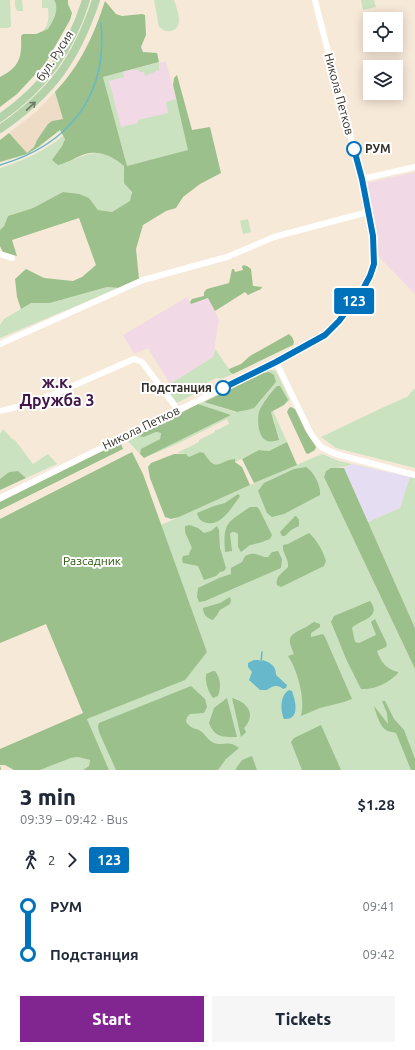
<!DOCTYPE html>
<meta charset="utf-8">
<style>
body{margin:0;font-family:Ubuntu,sans-serif;background:#f6f6f7;color:#1f2937;height:100vh;display:flex;flex-direction:column;font-size:15px;white-space:nowrap}
*{box-sizing:border-box;margin:0}
p{font-size:13px;color:#747a83}
.icon{flex:none;width:22px;height:22px;fill:none;stroke:currentColor;stroke-width:2;stroke-linecap:round;stroke-linejoin:round}
.map{position:relative;height:770px;overflow:hidden}
.panel{display:flex;flex-direction:column;background:#fff;flex:1}
.panel>*{flex:none}
.badge{padding:0 8px;border-radius:3px;font-size:14px;line-height:26px}
.buttons{position:absolute;left:363px;top:12px;display:grid;gap:8px}
.buttons a{display:grid;place-items:center;width:40px;height:40px;border-radius:0px;background:#fff;box-shadow:0 2px 10px #0003;font-size:20px}
.map>.badge{position:absolute;translate:-50% -50%;box-shadow:0 0 0 2px #fff}
.legs{display:flex;align-items:center;gap:6px;height:44px;padding:0 20px;font-size:13px}
.legs p{margin-inline-start:auto}
.head{display:flex;align-items:center;justify-content:space-between;height:68px;padding:0 20px}
h1{font-size:22px;font-weight:800;line-height:30px}
.cta{display:flex;gap:8px;margin-top:auto;padding:8px 20px}
.cta a{flex:1;height:46px;border-radius:0px;background:#812591;color:#fff;font-size:16px;font-weight:800;line-height:46px;text-align:center}
.cta a+a{background:#f6f6f7;color:#1f2937}
ul{padding:0 20px;list-style:none}
li{display:flex;align-items:center;gap:14px;height:48px;font-size:15px}
li i{display:grid;place-items:center;width:6px;height:100%;margin:0 5px;background:currentColor}
li i::after{content:'';width:10px;height:10px;margin:-5px;border:3px solid;border-radius:50%;background:#fff}
li p{margin-inline-start:auto}
li:first-child i{background:linear-gradient(#0000 50%,currentColor 0)}
li:last-child i{background:linear-gradient(currentColor 50%,#0000 0)}
.map>svg:first-child{display:block}
</style>
<div class="map">
<svg width="415" height="770" viewBox="0 0 415 770">
<rect width="100%" height="100%" fill="#f7e9d7"/>
<!-- built -->
<polygon fill="#efdcc6" points="55,92 63,119 52,121 37,140 34,147 27,153 9,133 36,112"/>
<!-- industrial -->
<polygon fill="#e5ddf2" points="352,464 410,477 400,508 368,522 344,468"/>
<!-- education -->
<g fill="#f1dae6">
<polygon points="166,61 189,150 127,166 103,77"/>
<polygon points="415,172 415,294 379,257 378,235 367,183"/>
<polygon points="187,297 191,304 209,298 219,320 213,357 170,384 148,348 134,354 123,335"/>
</g>
<!-- green -->
<g fill="#cae2c0">
<polygon points="0,0 10,0 11,26 8,28 0,28"/>
<polygon points="15,0 22,0 23,11 17,11 15,6"/>
<path d="M42,0H54L57,4V9L51,25L48,29L42,32C49,25 49,18 48,8H42Z"/>
<path d="M154,0H174C177,9 185,28 171,31C166,32 163,30 159,27Z"/>
<polygon points="361,0 374,0 376,7 363,10"/>
<polygon points="159,62 159,70 145,76 144,72 139,72 139,70 131,70"/>
<polygon points="123,72 124,77 109,81 121,127 138,123 138,120 168,113 166,102 176,99 189,150 127,166 103,77"/>
<path d="M63,136L65,138L62,146L52,160L66,163C90,152 101,147 124,166C122,180 134,185 131,201L112,212L98,210L89,198L63,192L33,208L8,216L4,226L0,230V168C23,161 45,151 63,136Z"/>
<polygon points="248,219 251,232 243,234 240,221"/>
<polygon points="107,287 119,288 0,338 0,325 4,319 31,303 50,303"/>
<polygon points="215,349 229,369 230,372 233,374 221,379 216,378 197,388 194,394 177,403 169,392 173,389 170,384 213,357"/>
<path d="M268,369L276,371L290,400L284,405L287,400L280,386H277L261,408L271,441L275,424L271,412L273,411L287,442L269,451L259,450L235,462L232,460C217,467 213,467 204,453L200,452L189,457L186,454L177,453L199,442V440L215,432V430H217L229,424L227,419L179,443L144,458L231,415L198,404L204,402C211,404 232,412 237,412C254,410 266,394 276,382L269,372L262,373Z"/>
<polygon points="415,388 415,468 336,448 321,437 384,407 407,397"/>
<polygon points="3,429 12,439 15,440 33,464 48,454 57,464 26,478 18,471 9,472 0,479 0,434"/>
<polygon points="156,432 161,433 160,439 142,449 140,454 127,440 136,436 144,437"/>
<path d="M322,454L339,461L352,464C342,469 335,466 326,471L324,477L415,669V770H109L87,719L184,680L207,652L161,525L250,485Z"/>
<polygon points="410,477 415,478 415,628 368,522 400,508"/>
<polygon points="78,757 90,760 89,766 83,770 40,770 71,758"/>
</g>
<!-- forest -->
<g fill="#9bc08b">
<path d="M54,0H68V4L72,13L70,20L45,64L17,94L0,107V77C20,67 22,57 21,36L23,34H36L48,29C53,22 60,8 54,0Z"/>
<path d="M105,1L116,14L122,16L142,14L145,15L146,35L141,47L143,52L157,53L159,62L103,77L127,166L188,150L173,85L174,78L177,75L192,130L210,127L221,173L200,184L183,197L176,208L166,211L143,225L136,249L139,279L119,288L107,287L50,303H31L21,309L17,297L15,279L26,269L44,278L73,281L82,277L96,265L79,218L12,240L17,256L3,252L0,246V230L4,226L8,216L33,208L63,192L79,194L89,198L98,210L112,212L130,201L132,192L124,183V166C113,157 100,150 85,154C76,157 68,163 58,165L52,160L62,146L65,139L60,130L37,148L27,154L0,162V140L9,133L27,153L34,147L37,140L48,124L52,121L63,119L55,92C80,66 94,35 105,1Z"/>
<polygon points="243,265 247,266 251,269 253,286 262,287 261,289 248,295 245,292 215,311 208,298 191,304 190,302 192,299 204,296 204,292 207,289 229,283 232,269 234,269 235,272 243,270 242,267"/>
<polygon points="289,334 292,337 294,342 293,345 233,374 230,372 229,369 241,364 250,356"/>
<polygon points="269,372 274,375 276,382 254,408 247,410 237,412 204,402 262,373"/>
<path d="M277,386H280L288,400L284,405L271,412L279,440C275,441 271,442 267,441C258,437 257,420 259,412C261,405 272,391 277,386Z"/>
<polygon points="198,404 231,415 144,458 140,454 141,449 160,439 161,433 156,432 144,437 136,436"/>
<polygon points="291,407 295,409 305,430 316,447 315,450 308,454 306,453 287,412 289,408"/>
<polygon points="287,442 297,465 254,483 242,459 259,450 269,451"/>
<polygon points="118,443 121,444 123,449 0,510 0,502"/>
<polygon points="132,452 143,474 207,652 185,680 87,719 109,770 83,770 89,766 90,760 78,757 71,758 40,770 14,770 5,765 0,765 1,770 0,770 0,749 83,713 46,624 0,643 0,519"/>
<path d="M200,452L204,453C217,474 219,460 235,459V462L242,467L250,485L179,517L171,519L165,517L150,478L148,467L151,463L174,454H186L189,457Z"/>
<path d="M306,467C314,472 321,486 320,495L284,514L272,517L267,513L258,491L264,483L294,469Z"/>
<polygon points="331,468 344,468 415,628 415,669 324,477 326,471"/>
<polygon points="18,471 26,478 0,490 0,479 9,472"/>
<path d="M238,494L240,496C232,507 220,529 204,522C200,521 198,517 197,513L214,506L225,503Z"/>
<path d="M250,507H257L259,509L272,535L270,539L259,543L250,545L241,552L238,547V534L235,532H232L230,534L232,551L225,552C223,522 227,523 250,507Z"/>
<polygon points="295,516 296,516 299,520 299,526 291,530 285,536 282,536 280,532"/>
<polygon points="190,525 198,528 204,533 211,531 217,526 219,530 220,548 226,568 224,571 220,572 216,576 204,580 198,566 183,563 182,559 183,556 189,555 190,551 192,548 185,532 185,526"/>
<path d="M309,533C317,540 323,551 326,561L324,566L281,587L277,585C275,577 282,573 288,567C289,559 282,553 283,545L288,544Z"/>
<path d="M278,551L282,559L281,568L205,601L199,602L197,597L198,588L219,578L231,574V568L242,562L245,556C257,550 259,558 268,557L272,552Z"/>
<path d="M230,597L231,601L230,604L220,610L217,615L213,620C207,618 203,615 203,608L220,603Z"/>
<path d="M370,601C383,618 359,620 352,628L355,642L359,643L376,635L371,622L375,619L387,644L386,647L377,651C381,662 386,669 398,672V673C389,683 374,690 361,689L347,661L331,622L334,616Z"/>
<path d="M314,622L320,624V627L311,633V637L323,634L325,637L352,699L344,702L320,708L301,716C306,700 297,669 288,656L294,654C289,641 286,637 300,630C305,628 309,625 314,622Z"/>
<path d="M213,671H215C221,679 221,687 218,696L213,698C208,692 205,682 206,674Z"/>
<path d="M191,686L205,699L207,707L204,713L190,714L187,717L186,722C193,731 196,727 202,732C206,736 209,741 214,743C224,746 229,740 239,748L226,759L218,770H116L99,732L98,726L99,723Z"/>
<path d="M227,698L237,737C223,737 215,738 209,723L214,708Z"/>
<path d="M232,698C247,702 257,714 244,728L246,732L241,737Z"/>
<path d="M382,701H385L394,719L404,730L415,759V770H411L396,733C394,732 389,732 386,730C380,727 376,713 374,706L388,724L387,713Z"/>
<polygon points="321,725 341,770 302,770 291,742 294,738"/>
<polygon points="252,756 257,770 235,770 242,760"/>
</g>
<!-- water -->
<g fill="#67b8ca">
<path d="M254,660H259L261,662L263,660C271,663 276,666 276,675L287,685L286,688L283,689C277,684 273,686 267,690H260L249,680L252,672L248,667V663Z"/>
<path d="M289,690L292,691C295,700 301,720 284,719C280,711 280,695 289,690Z"/>
</g>
<g fill="none" stroke-linecap="round" stroke-linejoin="round">
<!-- stream -->
<g stroke="#67b8ca" stroke-width="1.5">
<path d="M0,165C69,145 108,96 101,23"/>
<polyline points="261,662 262,652"/>
</g>
<!-- minor -->
<g stroke="#fff" stroke-width="6">
<polyline points="362,179 415,167"/>
<polyline points="0,254 12,258"/>
<polyline points="0,344 143,280 227,257 274,237 368,212"/>
<polyline points="276,362 311,434 321,447 336,454 415,475"/>
<polyline points="0,411 21,406 59,392 134,359 142,362 178,410"/>
<path d="M0,498L276,362C292,354 309,346 324,336C341,323 369,285 374,265C378,247 370,220 366,202C352,134 331,67 315,0"/>
</g>
<!-- major -->
<g stroke="#b4d2aa" stroke-width="8">
<path d="M0,118C44,87 70,52 86,0"/>
<path d="M0,129C52,93 76,60 96,0"/>
</g>
</g>
<!-- one-way arrows -->
<defs><path id="oneway-shaft" d="M-6 0H5M1.5-3L5.5 0L1.5 3" fill="none" stroke-width="1.6" stroke-linecap="round" stroke-linejoin="round"/></defs>
<use stroke="#6e7963" href="#oneway-shaft" transform="translate(31 106) rotate(-43)"/>
<g fill="none" stroke-linecap="round" stroke-linejoin="round">
<defs>
<polyline id="line-1" points="223,388 276,362 325,335 339,321 350,306 362,291 370,276 374,264 373,236 362,179 354,149"/>
</defs>
<!-- line-1 casing -->
<use href="#line-1" stroke="#fff" stroke-width="9"/>
<!-- line-1 -->
<use href="#line-1" stroke="#0072bc" stroke-width="6"/>
</g>
<!-- markers -->
<g fill="#fff" stroke="#0072bc" stroke-width="2">
<circle cx="354" cy="149" r="7"/>
<circle cx="223" cy="388" r="7"/>
</g>
<g text-anchor="middle" stroke-width="4" stroke-linejoin="round" paint-order="stroke">
<!-- street labels -->
<g font-size="12" fill="#353029" stroke="#fff">
<text transform="translate(55 56) rotate(-57)" y="4">бул. Русия</text>
<text transform="translate(339 94) rotate(75)" y="4">Никола Петков</text>
<text transform="translate(141 428) rotate(-26)" y="4">Никола Петков</text>
</g>
<!-- stop labels -->
<g font-size="12" font-weight="bold" fill="#353029" stroke="#fff" text-anchor="start">
<text x="365" y="153">РУМ</text>
<text x="212" y="392" text-anchor="end">Подстанция</text>
</g>
<!-- park labels -->
<g font-size="12" fill="#2a570c" stroke="#fff">
<text x="92" y="565">Разсадник</text>
</g>
<!-- district labels -->
<g font-size="16" font-weight="bold" fill="#421649" stroke="#fff">
<text x="57" y="388">ж.к.<tspan x="57" dy="18">Дружба 3</tspan></text>
</g>
</g>
</svg>
<div class="buttons">
<a><svg class="icon" aria-label="locate" viewBox="0 0 24 24"><circle cx="12" cy="12" r="6"/><path d="M12 2v4M12 18v4M2 12h4M18 12h4"/></svg></a>
<a><svg class="icon" aria-label="layers" viewBox="0 0 24 24"><path d="M12 4l9 5-9 5-9-5zM3 14l9 5 9-5"/></svg></a>
</div>
<b class="badge" style="left:354px;top:301px;background:#0072bc;color:#fff">123</b>
</div>
<section class="panel">
<div class="head"><div><h1>3 min</h1><p>09:39 – 09:42 · Bus</p></div><b>$1.28</b></div>
<div class="legs"><svg class="icon" aria-label="walk" viewBox="0 0 24 24"><circle cx="13" cy="4" r="2"/><path d="M13 8l-2 6 4 7M11 14l-3 7M7 12l3-4h3l4 4"/></svg>2<svg class="icon" aria-label="forward" viewBox="0 0 24 24"><path d="M9 5l7 7-7 7"/></svg><b class="badge" style="background:#0072bc;color:#fff">123</b></div>
<ul>
<li><i style="color:#0072bc"></i><b>РУМ</b><p>09:41</p></li>
<li><i style="color:#0072bc"></i><b>Подстанция</b><p>09:42</p></li>
</ul>
<div class="cta"><a>Start</a><a>Tickets</a></div>
</section>
